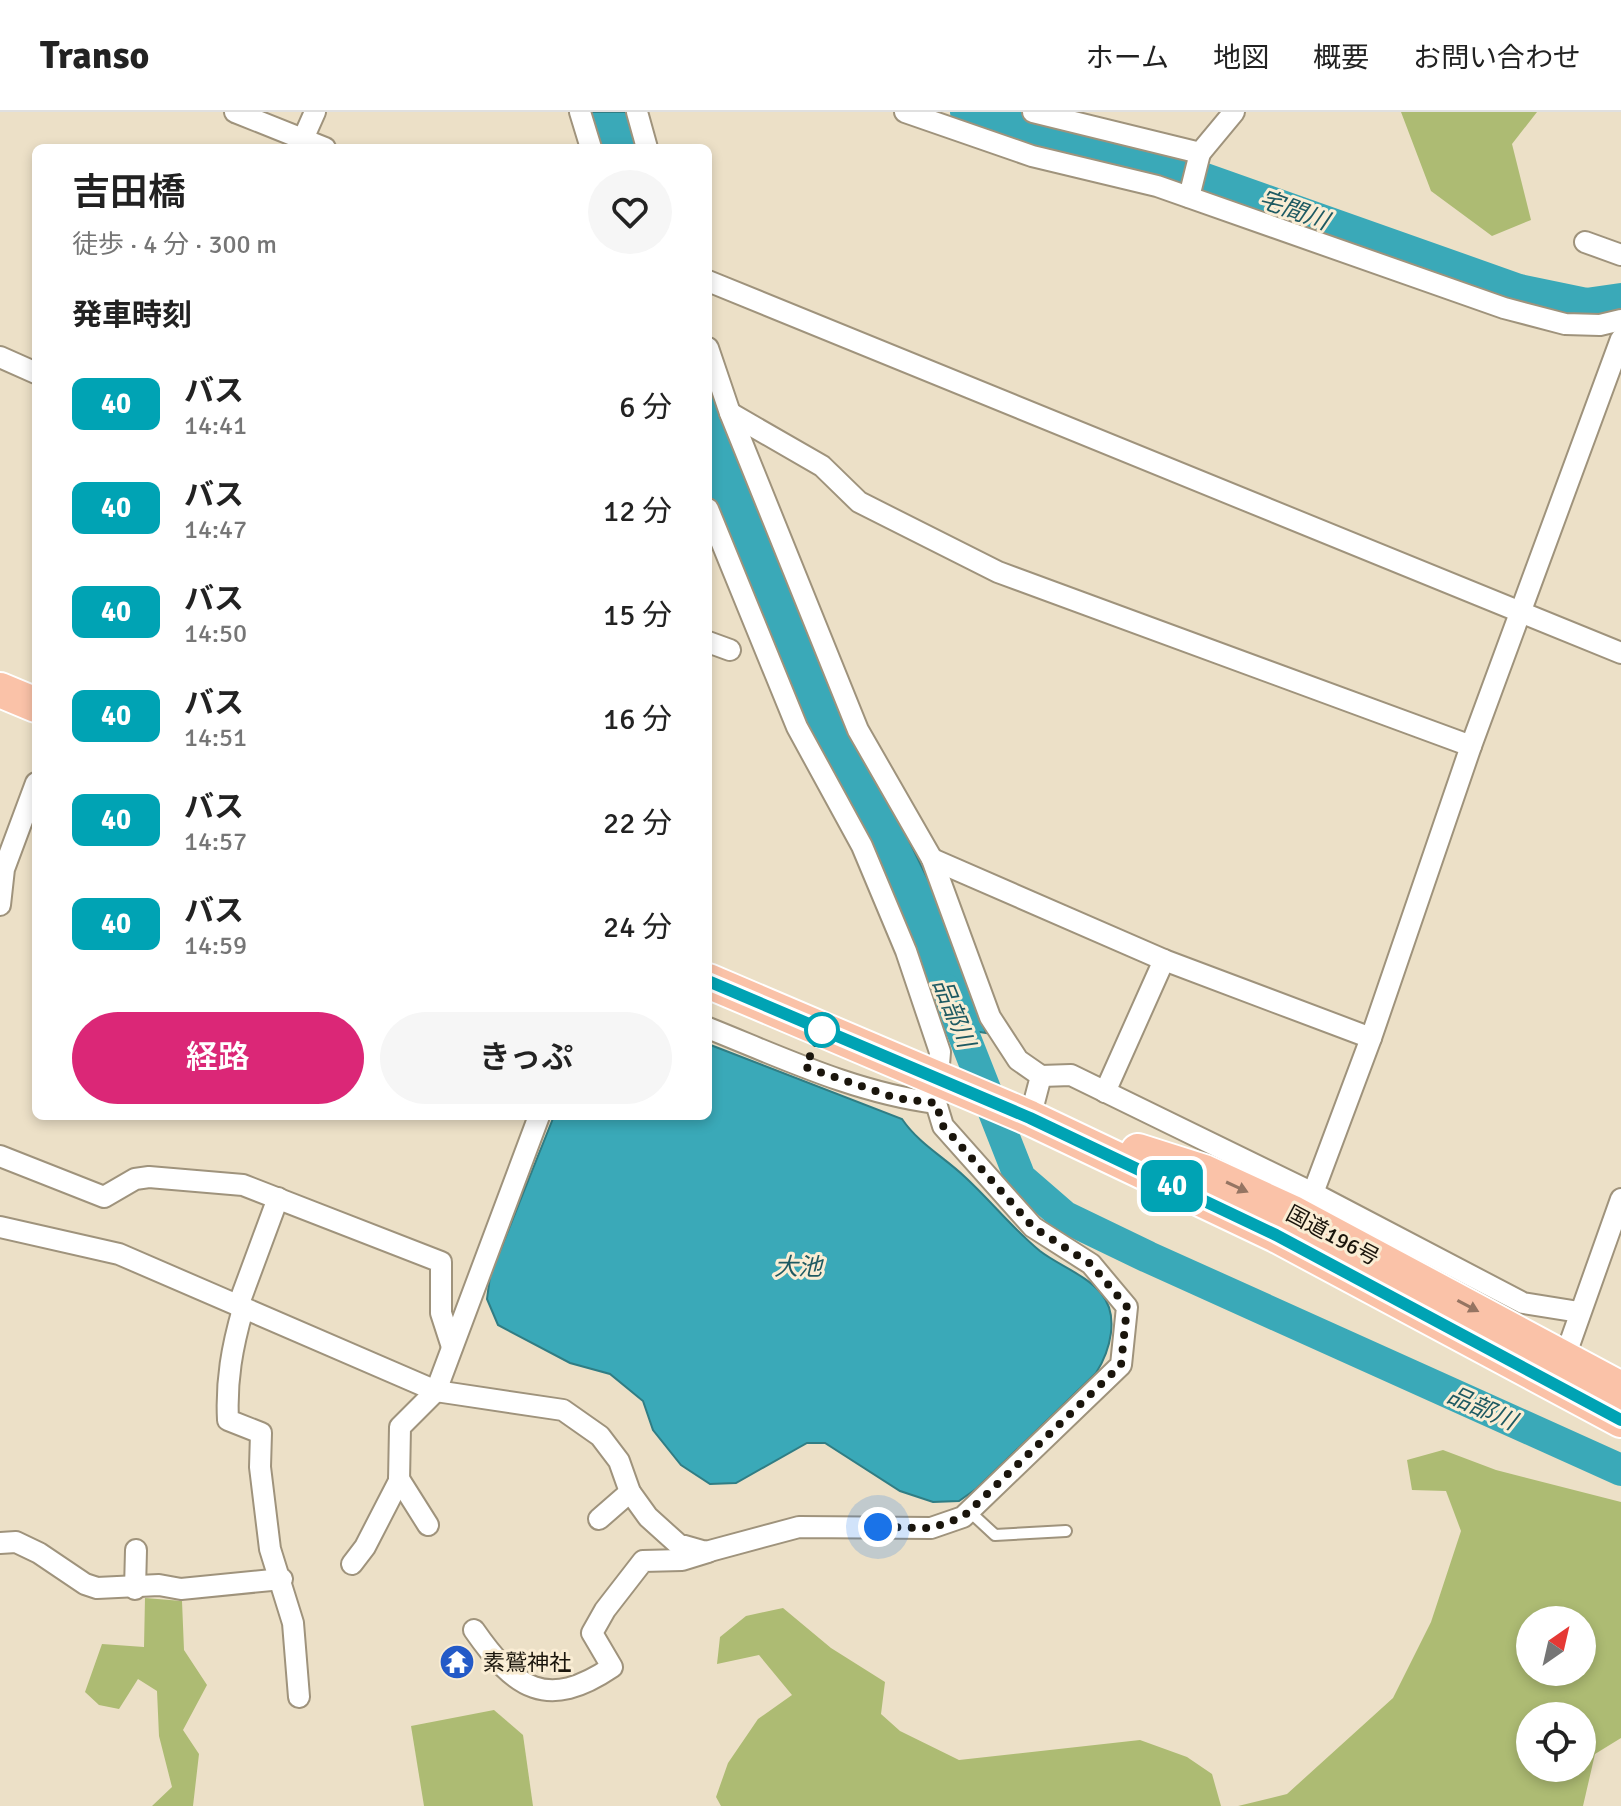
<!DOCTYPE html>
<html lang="ja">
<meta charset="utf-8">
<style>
body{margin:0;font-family:Signika,"Noto Sans JP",sans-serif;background:#f6f6f6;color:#222;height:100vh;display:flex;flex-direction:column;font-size:30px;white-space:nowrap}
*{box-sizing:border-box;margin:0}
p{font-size:26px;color:#767676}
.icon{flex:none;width:44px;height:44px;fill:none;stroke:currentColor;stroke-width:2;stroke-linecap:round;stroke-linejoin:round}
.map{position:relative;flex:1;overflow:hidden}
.drawer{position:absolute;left:32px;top:32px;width:680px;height:976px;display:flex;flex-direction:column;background:#fff;border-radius:12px;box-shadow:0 4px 12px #0003}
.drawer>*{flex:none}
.badge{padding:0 16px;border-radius:12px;font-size:28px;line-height:52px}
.needle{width:52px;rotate:34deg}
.buttons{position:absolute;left:1516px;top:1494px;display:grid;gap:16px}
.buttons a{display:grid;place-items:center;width:80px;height:80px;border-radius:50%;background:#fff;box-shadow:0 4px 12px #0003;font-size:40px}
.you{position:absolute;width:40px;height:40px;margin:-20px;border:6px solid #fff;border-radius:50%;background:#1a73e8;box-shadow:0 0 0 12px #1a73e833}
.map>.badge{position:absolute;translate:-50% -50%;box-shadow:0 0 0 4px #fff}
h2{padding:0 40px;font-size:30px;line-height:72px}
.round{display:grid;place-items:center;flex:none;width:84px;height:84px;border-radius:42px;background:#f6f6f6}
.headline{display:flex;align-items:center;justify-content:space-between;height:136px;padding:0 40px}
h1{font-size:38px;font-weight:600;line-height:60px}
.primary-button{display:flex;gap:16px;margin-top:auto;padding:16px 40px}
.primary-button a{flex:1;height:92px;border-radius:48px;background:#db2777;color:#fff;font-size:32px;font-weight:600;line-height:92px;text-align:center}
.primary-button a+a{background:#f6f6f6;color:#222}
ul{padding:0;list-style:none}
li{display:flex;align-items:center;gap:24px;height:104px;padding:0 40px}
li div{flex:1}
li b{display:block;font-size:30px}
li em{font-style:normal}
li .badge{min-width:88px;font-weight:700;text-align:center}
header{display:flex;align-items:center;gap:48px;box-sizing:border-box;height:112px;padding:0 40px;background:#fff;border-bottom:2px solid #e0e0e0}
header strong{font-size:38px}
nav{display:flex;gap:44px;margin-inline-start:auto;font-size:28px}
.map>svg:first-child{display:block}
</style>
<header>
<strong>Transo</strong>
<nav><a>ホーム</a><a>地図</a><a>概要</a><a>お問い合わせ</a></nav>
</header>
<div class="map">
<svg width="1621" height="1694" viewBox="0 0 1621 1694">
<rect width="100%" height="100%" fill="#ece0c7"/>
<!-- green -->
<g fill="#adbb73" fill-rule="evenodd">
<polygon points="1401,0 1537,0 1512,32 1531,108 1492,124 1431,79"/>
<path d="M1443,1338L1496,1358L1621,1390V1626L1595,1642L1583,1694H1238L1287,1682L1393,1586L1431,1510L1461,1419L1446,1379L1412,1378L1407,1348ZM1582,1508V1560H1530V1508ZM1582,1604V1656H1530V1604Z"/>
<polygon points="145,1486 182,1489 184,1538 207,1573 183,1618 199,1642 193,1694 152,1694 172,1675 159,1624 157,1579 138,1567 119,1597 99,1593 85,1580 102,1532 144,1535"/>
<polygon points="783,1496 831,1536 885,1570 881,1602 900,1619 959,1648 1140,1628 1187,1645 1212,1662 1221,1694 721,1694 716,1685 728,1651 758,1607 792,1583 759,1543 717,1552 720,1525 746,1504"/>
<polygon points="494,1598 523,1623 533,1694 424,1694 411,1614"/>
</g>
<!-- water -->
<g fill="#3aa9b8" stroke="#307d84" stroke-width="2">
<polygon points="584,0 626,0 639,36 594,36"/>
<polygon points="708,249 883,675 935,782 986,921 941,914 723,424 708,386"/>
<path d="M708,932L902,1007C919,1032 944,1045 965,1065C991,1089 1013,1117 1040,1139C1058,1153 1086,1163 1101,1181C1120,1204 1110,1239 1096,1261L976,1377L959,1389L933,1390L900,1379L825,1331H807L736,1371L710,1372L681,1353L653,1318L643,1289L610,1262L570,1251L498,1213L487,1187L490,1164L554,1004H708Z"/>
</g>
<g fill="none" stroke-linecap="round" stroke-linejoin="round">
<!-- river -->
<g stroke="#3aa9b8" stroke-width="32">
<polyline points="966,0 1177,57 1519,178 1586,192 1621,187"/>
<polyline points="946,878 1020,1066 1065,1105 1148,1145 1621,1358"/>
</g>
<defs>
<polyline id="service" points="969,1399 995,1423 1066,1419"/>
<g id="minor">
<polyline points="235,0 325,36"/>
<polyline points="580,0 591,36"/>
<polyline points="637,0 647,36"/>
<polyline points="905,0 1032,44 1157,74 1504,196 1565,212 1600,213 1621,208"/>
<polyline points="1033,0 1200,41 1234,0"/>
<polyline points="299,36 315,0"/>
<polyline points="1189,85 1200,41"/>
<polyline points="1585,130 1621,143"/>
<polyline points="708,169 1621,541"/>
<polyline points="708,236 730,301 858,618 932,747 990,905 1018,948 1041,964 1030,1006"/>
<polyline points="0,245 36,261"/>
<polyline points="730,301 822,354 859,390 998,460 1471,634"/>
<polyline points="708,530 730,538"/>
<polyline points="932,747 1164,848 1371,926"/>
<polyline points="0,793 4,757 36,671"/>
<path d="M708,916C783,946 856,981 936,991"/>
<polyline points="1041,964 1071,963 1313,1081 1523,1191 1579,1200"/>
<polyline points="1105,980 1164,848"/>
<polyline points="0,1044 104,1085 135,1067 149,1065 243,1073 441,1150 441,1201 452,1235"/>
<polyline points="1313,1081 1371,926 1471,634 1621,227"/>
<polyline points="0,1115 119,1142 436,1279 563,1298 600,1324 619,1349 630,1380 648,1405 678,1432 706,1440 799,1415 931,1416 963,1405 1121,1253 1127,1195 1091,1152 1033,1115 943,1014 936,991 940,940 906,839 862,734 797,615 708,397"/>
<polyline points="238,1194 278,1086"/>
<path d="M243,1197C232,1235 226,1269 228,1308L261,1321L260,1355L270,1437L293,1511L299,1585"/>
<polyline points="1561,1256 1621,1087"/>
<polyline points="399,1367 428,1413"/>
<polyline points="599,1407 630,1380"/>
<polyline points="0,1431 16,1430 39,1441 85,1472 97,1476 159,1473 181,1477 282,1467"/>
<polyline points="352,1452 365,1435 399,1369 400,1315 436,1279 539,1004"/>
<polyline points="135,1477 136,1438"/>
<path d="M474,1518C515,1577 547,1599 612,1555L592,1521L605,1498L643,1449L682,1448L708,1440"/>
</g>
<g id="trunk">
<polyline points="0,578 36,593"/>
<polyline points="708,869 1030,1006 1276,1123 1621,1308"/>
<polyline points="1138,1039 1204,1060 1293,1101 1621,1277"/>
</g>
</defs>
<!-- service casing -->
<use href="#service" stroke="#9f937c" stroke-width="14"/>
<!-- minor casing -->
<use href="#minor" stroke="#9f937c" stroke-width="24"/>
<!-- trunk casing -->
<use href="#trunk" stroke="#fff" stroke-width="38"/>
<!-- service -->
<use href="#service" stroke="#fff" stroke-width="10"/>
<!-- minor -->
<use href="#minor" stroke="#fff" stroke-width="20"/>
<!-- trunk -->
<use href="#trunk" stroke="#fac2a8" stroke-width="34"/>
</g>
<!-- one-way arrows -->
<defs><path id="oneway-solid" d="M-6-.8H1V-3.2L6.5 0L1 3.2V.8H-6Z" transform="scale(2)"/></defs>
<g fill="#957462">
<use href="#oneway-solid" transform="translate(1237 1075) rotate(25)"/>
<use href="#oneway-solid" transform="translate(1468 1194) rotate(28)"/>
</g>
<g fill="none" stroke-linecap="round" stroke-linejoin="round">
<defs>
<polyline id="line" points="708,869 1030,1006 1276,1123 1621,1308"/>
</defs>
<!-- line casing -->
<use href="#line" stroke="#fff" stroke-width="18"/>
<!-- line -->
<use href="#line" stroke="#00a3b4" stroke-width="12"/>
<!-- walk -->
<polyline stroke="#1a150c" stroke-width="8" stroke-dasharray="0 14.4" points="822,918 805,955 896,986 936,991 943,1014 1033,1115 1091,1152 1127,1195 1121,1253 963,1405 931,1416 878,1415"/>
</g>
<!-- icons -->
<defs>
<symbol id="temple-disc" viewBox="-11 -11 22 22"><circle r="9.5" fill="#245ac7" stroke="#faedd4"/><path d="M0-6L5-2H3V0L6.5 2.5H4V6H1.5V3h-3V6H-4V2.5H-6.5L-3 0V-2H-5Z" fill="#fff"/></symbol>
</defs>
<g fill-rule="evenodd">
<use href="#temple-disc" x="437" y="1530" width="40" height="40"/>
</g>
<!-- markers -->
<circle fill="#fff" stroke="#00a3b4" stroke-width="4" cx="822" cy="918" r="16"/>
<g text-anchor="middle" stroke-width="6" stroke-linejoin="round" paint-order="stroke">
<!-- street labels -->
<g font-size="22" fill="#1a150c" stroke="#faedd4">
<text transform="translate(1333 1123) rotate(28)" y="8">国道196号</text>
</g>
<!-- poi labels -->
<g font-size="22" fill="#1a150c" stroke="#faedd4" text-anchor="start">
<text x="483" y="1558">素鷲神社</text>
</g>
<!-- water labels -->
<g font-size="24" font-style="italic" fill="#1e5a62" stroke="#faedd4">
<text transform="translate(1294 98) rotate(20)" y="8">宅間川</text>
<text transform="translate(954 901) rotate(68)" y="8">品部川</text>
<text x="798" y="1163">大池</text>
<text transform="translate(1482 1296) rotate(24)" y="8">品部川</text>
</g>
</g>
</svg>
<div class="buttons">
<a><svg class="needle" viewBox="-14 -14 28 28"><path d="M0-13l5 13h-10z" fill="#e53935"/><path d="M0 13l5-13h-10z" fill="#767676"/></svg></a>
<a><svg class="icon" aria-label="locate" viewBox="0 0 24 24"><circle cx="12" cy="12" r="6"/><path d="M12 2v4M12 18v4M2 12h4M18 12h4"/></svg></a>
</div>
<div class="you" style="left:878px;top:1415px"></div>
<b class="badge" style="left:1172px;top:1074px;background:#00a3b4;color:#fff">40</b>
<section class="drawer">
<div class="headline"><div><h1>吉田橋</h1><p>徒歩 · 4 分 · 300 m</p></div><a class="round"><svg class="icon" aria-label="heart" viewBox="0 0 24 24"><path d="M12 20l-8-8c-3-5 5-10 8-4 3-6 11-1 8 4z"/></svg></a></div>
<h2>発車時刻</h2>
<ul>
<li><span class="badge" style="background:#00a3b4;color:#fff">40</span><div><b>バス</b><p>14:41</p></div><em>6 分</em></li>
<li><span class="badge" style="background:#00a3b4;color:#fff">40</span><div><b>バス</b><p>14:47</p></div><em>12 分</em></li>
<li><span class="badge" style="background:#00a3b4;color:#fff">40</span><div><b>バス</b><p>14:50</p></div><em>15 分</em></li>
<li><span class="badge" style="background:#00a3b4;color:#fff">40</span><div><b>バス</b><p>14:51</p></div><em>16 分</em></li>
<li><span class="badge" style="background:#00a3b4;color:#fff">40</span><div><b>バス</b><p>14:57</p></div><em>22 分</em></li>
<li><span class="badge" style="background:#00a3b4;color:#fff">40</span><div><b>バス</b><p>14:59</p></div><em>24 分</em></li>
</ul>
<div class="primary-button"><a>経路</a><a>きっぷ</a></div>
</section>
</div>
